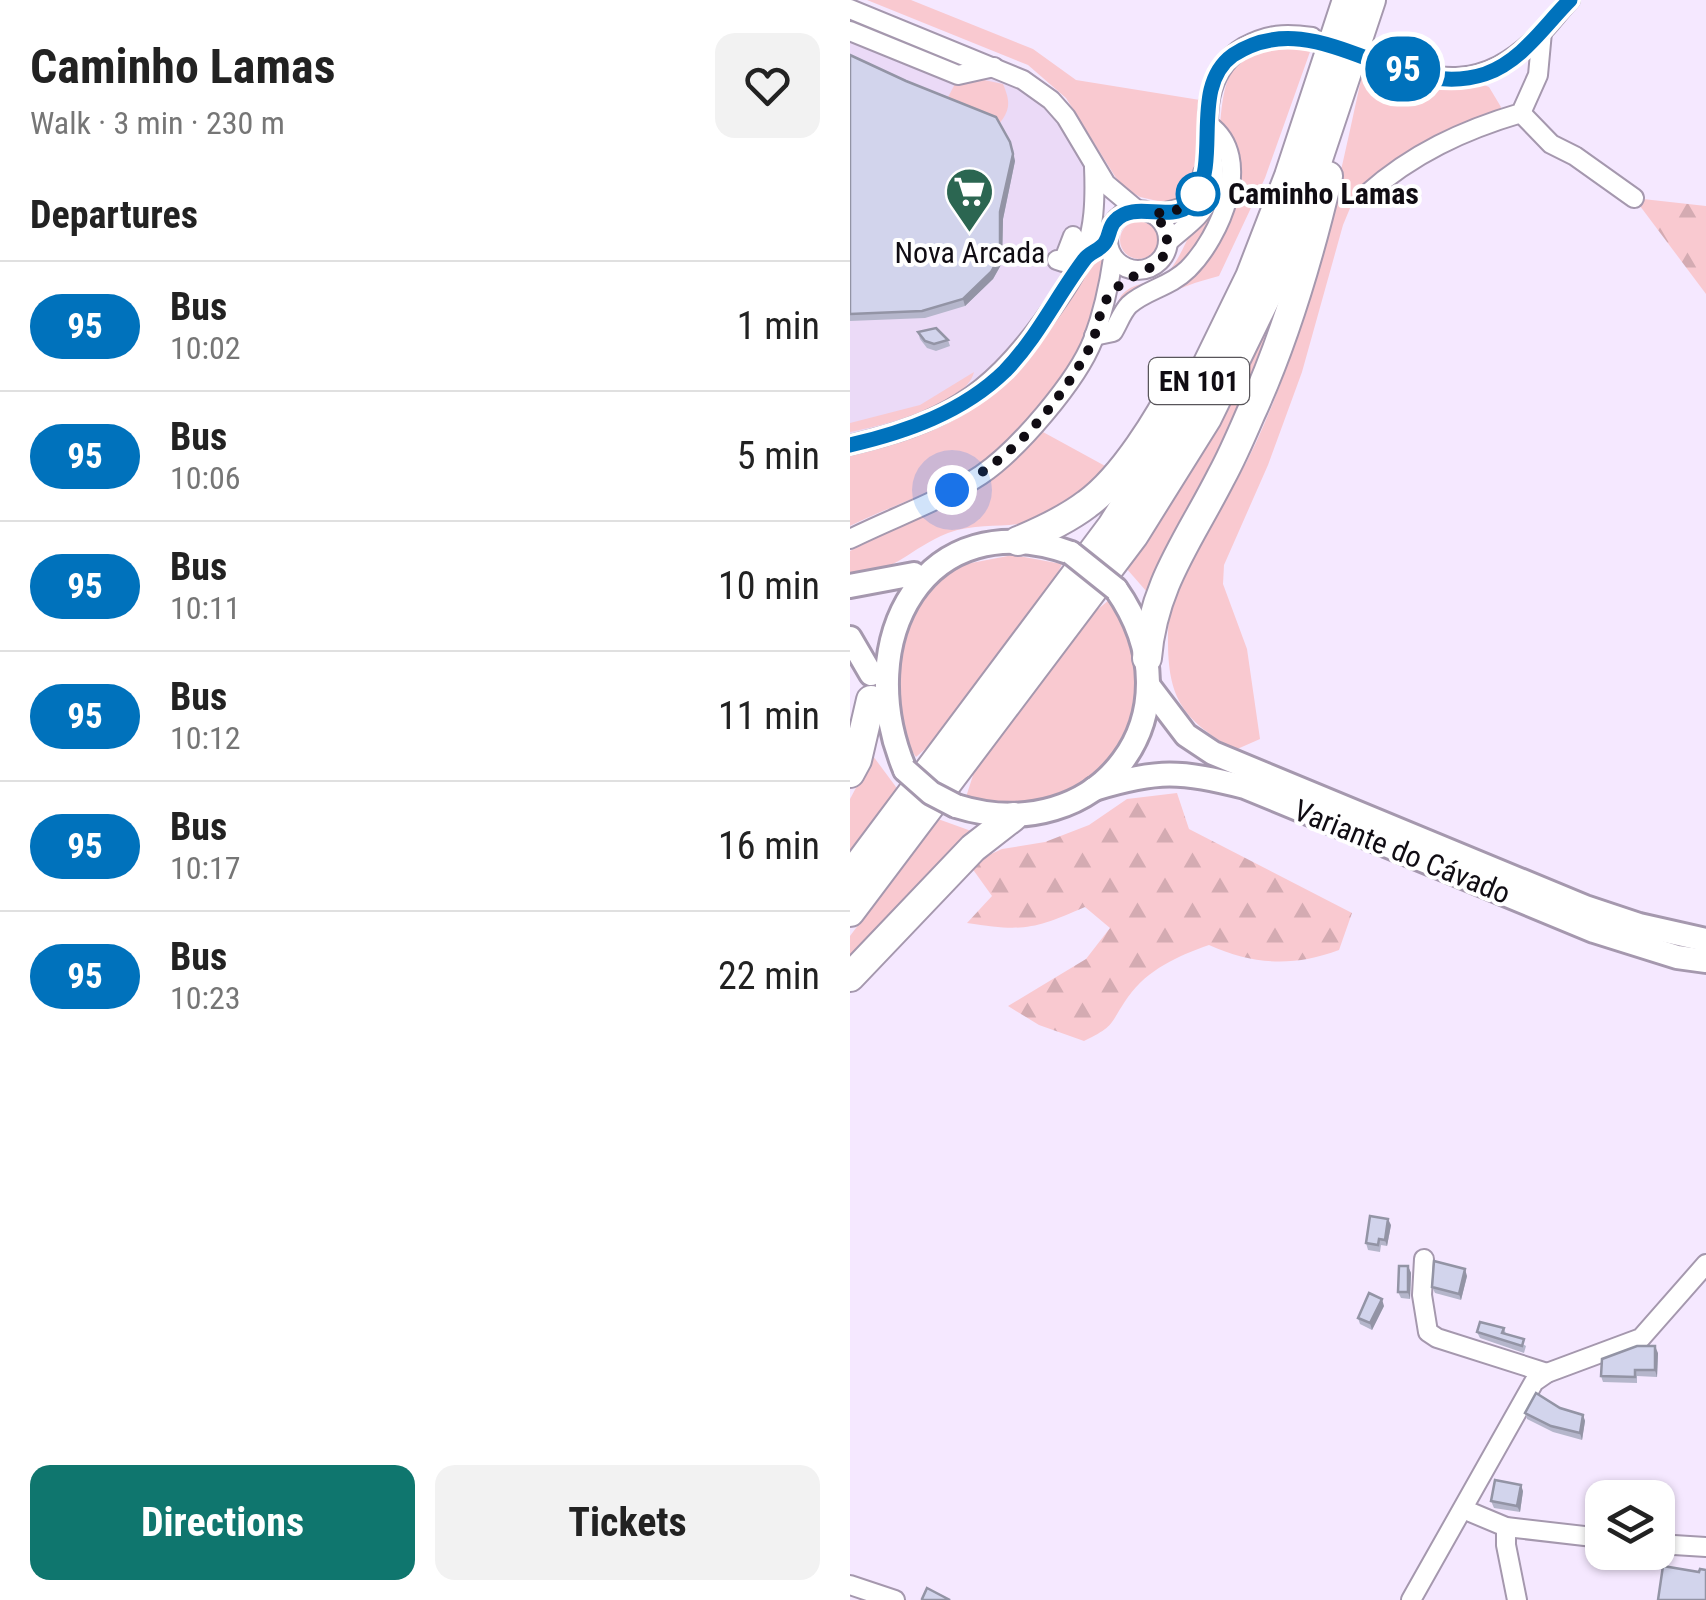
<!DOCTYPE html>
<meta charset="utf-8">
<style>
body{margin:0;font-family:"Roboto Condensed",sans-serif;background:#f2f2f2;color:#222;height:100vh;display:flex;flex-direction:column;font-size:38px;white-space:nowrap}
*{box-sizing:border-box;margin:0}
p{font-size:32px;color:#767676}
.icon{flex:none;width:55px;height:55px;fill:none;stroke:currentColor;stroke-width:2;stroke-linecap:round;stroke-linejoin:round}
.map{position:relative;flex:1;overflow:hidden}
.sheet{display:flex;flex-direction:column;background:#fff;width:850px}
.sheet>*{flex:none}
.badge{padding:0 20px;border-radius:32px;font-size:35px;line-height:65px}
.controls{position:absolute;left:735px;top:1480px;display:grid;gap:20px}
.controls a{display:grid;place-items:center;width:90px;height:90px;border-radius:20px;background:#fff;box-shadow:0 2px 8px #0004;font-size:50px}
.you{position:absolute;width:50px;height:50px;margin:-25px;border:8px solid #fff;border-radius:50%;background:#1a73e8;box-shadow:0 0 0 15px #1a73e833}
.map>.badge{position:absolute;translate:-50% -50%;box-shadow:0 0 0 5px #fff}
h2{padding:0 30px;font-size:38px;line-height:90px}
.round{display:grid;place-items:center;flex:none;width:105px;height:105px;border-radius:20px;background:#f2f2f2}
.head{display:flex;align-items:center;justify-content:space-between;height:170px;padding:0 30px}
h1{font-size:48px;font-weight:700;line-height:75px}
.action{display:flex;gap:20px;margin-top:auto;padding:20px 30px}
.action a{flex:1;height:115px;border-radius:20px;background:#0f766e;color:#fff;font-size:40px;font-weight:700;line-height:115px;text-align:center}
.action a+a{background:#f2f2f2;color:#222}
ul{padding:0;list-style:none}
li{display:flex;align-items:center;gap:30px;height:130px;padding:0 30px;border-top:2px solid #e0e0e0}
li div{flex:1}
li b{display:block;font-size:38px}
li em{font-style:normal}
li .badge{min-width:110px;font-weight:700;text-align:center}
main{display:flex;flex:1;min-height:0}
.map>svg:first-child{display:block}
</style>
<main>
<section class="sheet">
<div class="head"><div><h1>Caminho Lamas</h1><p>Walk · 3 min · 230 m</p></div><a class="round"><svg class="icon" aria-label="heart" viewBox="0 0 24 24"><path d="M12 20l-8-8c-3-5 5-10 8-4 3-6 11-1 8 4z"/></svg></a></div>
<h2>Departures</h2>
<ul>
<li><span class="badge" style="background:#0072bc;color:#fff">95</span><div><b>Bus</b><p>10:02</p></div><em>1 min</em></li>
<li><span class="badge" style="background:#0072bc;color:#fff">95</span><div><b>Bus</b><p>10:06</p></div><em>5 min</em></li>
<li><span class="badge" style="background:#0072bc;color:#fff">95</span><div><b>Bus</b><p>10:11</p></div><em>10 min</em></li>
<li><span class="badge" style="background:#0072bc;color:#fff">95</span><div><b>Bus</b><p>10:12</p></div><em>11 min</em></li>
<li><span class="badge" style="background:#0072bc;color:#fff">95</span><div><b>Bus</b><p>10:17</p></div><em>16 min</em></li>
<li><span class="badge" style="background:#0072bc;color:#fff">95</span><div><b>Bus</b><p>10:23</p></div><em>22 min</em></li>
</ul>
<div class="action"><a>Directions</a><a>Tickets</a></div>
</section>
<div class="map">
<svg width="856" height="1600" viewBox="0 0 856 1600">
<defs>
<pattern id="forest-firs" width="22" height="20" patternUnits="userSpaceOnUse" patternTransform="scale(2.5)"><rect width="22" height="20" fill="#f9c9d0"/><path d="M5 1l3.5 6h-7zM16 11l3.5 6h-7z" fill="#d4abb2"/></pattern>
</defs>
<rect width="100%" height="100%" fill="#f5e8ff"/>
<!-- built -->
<polygon fill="#ebdaf7" points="0,9 201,100 244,167 236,256 134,389 0,445"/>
<!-- green -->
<g fill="#f9c9d0">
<polygon points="17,0 61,0 183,49 226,80 350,100 345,182 340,193 325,205 290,197 278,190 266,178 216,98 178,65"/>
<path d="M428,44L461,49L415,178L369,276C325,287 294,304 259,332C262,321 265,305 271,296C282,281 306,284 318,272C327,263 336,242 341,232C350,212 366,157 369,136C374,89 372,55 428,44Z"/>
<path d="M514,66L573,84L607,86L629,83L639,87L651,107L648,113L529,176L503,201L493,225L452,372L418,465L374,565L373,584L397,649L410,739L385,750C331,718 317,698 318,633C319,577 361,529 386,482C401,455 414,426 425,398C466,295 490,175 514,66Z"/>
<path d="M134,80L153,84C160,101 161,109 149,124L95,103L106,82Z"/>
<polygon points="462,207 409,367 348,498 297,592 276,568"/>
<circle cx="289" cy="240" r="19"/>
<path d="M249,252C257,267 249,288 246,304C234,362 174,435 125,467C87,492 40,506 0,526V450C101,431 147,400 206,316C221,295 230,270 249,252Z"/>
<path d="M124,372C116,406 30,426 0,432V423L70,405Z"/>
<path d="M193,432L257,467C237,490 213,513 183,521C155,529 129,522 98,533C58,549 51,570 0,576V551C72,514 138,493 193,432Z"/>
<polygon points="163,555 212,564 199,591 92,734 66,757 56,743 39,694 59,610 90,578 116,564"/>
<path d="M259,600C318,681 279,789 177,805C159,808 134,800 116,797L126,766L234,621Z"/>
<polygon points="23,756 49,791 0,857 0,799"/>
<polygon points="88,819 124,832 0,965 0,936"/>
</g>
<!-- forest -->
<g fill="url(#forest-firs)">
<polygon points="784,198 856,206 856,294"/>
<path d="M327,793L339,829L502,913L489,950C443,967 404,965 359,945C328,956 298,969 278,997C259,1024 267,1025 234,1041L189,1025L158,1006L236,959L260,928L235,907C184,929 174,932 117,923L142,896L119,864L152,849L195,842L239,825L277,799Z"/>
</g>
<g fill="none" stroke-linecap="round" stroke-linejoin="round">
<defs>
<g id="minor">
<polyline points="0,9 173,80 201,100 216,117 256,184 287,210"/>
<polyline points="0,31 108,75 144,67"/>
<path d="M522,58C590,83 633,90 688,36C700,25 709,11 720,0"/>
<polyline points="671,113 701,144 725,156 784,198"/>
<path d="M517,194C562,154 613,130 671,113L688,75L692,32"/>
<circle cx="288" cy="240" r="30"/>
<path d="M303,214C332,210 350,205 353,173"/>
<path d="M318,242C332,229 353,216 360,197C367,179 363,162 360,143C354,107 361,67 394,47C418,34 435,33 462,37"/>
<polyline points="207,260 213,262 223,236"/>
<path d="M244,336L263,332C268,324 272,312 279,305C295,290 320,287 338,269C370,237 405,158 359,125"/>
<path d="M0,445C93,423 136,398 193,321C236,262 247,240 244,167"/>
<path d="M0,539C42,518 93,500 131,475C168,450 227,381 243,340C253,313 259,286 263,258"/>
<polyline points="574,1259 572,1295 578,1332 587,1338 697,1373"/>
<polyline points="613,1509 656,1527 752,1538"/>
<polyline points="656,1527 656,1545 667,1600"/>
<polyline points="808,1544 856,1547"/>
<polyline points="0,1585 45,1600"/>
<polyline points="561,1600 684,1382 697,1373 791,1338 856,1264"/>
</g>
<g id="major">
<polyline points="0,586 64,574"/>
<polyline points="0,638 21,674"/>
<polyline points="298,685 336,735 363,753 735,907 789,925 856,940"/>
<path d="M55,770C0,640 75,501 221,553"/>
<path d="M244,789C309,769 330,771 395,787L744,931L827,957L856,961"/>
<path d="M106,806C250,851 353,713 266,589"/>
</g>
<g id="highway">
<path d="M168,541C192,531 216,520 237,504C273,478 310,418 330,378"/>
<path d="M297,658C303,585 339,540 371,477C382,457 391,436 400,415C435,339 459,257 478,176"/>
<polyline points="0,773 7,760 21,700"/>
<polyline points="0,876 262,526 337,406 400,277 439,176 497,0"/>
<polyline points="0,912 284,535 357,418 421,287 460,183 521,0"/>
<polyline points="0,977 123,848 163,817"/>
</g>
</defs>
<!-- minor casing -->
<use href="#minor" stroke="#a598ae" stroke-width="22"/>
<!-- major casing -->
<use href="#major" stroke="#a598ae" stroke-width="28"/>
<!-- highway casing -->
<use href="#highway" stroke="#a598ae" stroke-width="32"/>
<!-- minor -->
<use href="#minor" stroke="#fff" stroke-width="18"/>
<!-- major -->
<use href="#major" stroke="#fff" stroke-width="22"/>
<!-- highway -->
<use href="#highway" stroke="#fff" stroke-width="28"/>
<defs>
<g id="major-bridge">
<polyline points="221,553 266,589"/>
<polyline points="55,770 81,793 106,806"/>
</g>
</defs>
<!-- major-bridge casing -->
<use href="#major-bridge" stroke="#a598ae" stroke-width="28" stroke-linecap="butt"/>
<!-- major-bridge -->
<use href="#major-bridge" stroke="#fff" stroke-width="22"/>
</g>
<!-- wall -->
<g fill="#b5b6cb">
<polygon points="0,55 163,149 165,161 153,219 152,263 143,279 115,306 75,318 0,321"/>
<polygon points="68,332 98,340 100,346 86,351 77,348 70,339"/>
<polygon points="541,1225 537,1246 531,1245 530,1252 518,1250 516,1243"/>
<polygon points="558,1266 561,1273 560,1299 551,1298 548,1292"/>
<polygon points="617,1276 611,1300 585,1293 582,1287"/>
<polygon points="534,1306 522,1330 510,1324 508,1318"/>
<polygon points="654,1328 656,1334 676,1346 674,1353 630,1338 627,1332"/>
<polygon points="808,1353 807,1377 787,1376 787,1383 753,1382 751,1376"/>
<polygon points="710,1408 733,1415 735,1421 732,1440 703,1432 677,1419 675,1413"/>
<polygon points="673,1491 670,1512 644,1508 641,1501"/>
</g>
<!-- shaded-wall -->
<g fill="#9394a5">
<polygon points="160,142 165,161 153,219 152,263 143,279 115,306 113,299 150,212"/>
<polygon points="538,1219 541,1225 537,1246 535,1240"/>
<polygon points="558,1266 561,1273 560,1299 558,1292"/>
<polygon points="615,1269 617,1276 611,1300 609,1294"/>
<polygon points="532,1299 534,1306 522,1330 520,1323"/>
<polygon points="805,1346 808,1353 807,1377 805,1370"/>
<polygon points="733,1415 735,1421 732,1440 730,1433"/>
<polygon points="671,1485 673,1491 670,1512 667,1506"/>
</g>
<!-- building -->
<g fill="#d2d4ec" stroke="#9394a5" stroke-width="2.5">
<polygon points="0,55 56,81 146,117 160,142 163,154 150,212 150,256 141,272 113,299 72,311 0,314"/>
<polygon points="86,328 98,340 84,344 75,341 68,332"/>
<polygon points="520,1216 538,1219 535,1240 529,1239 528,1245 516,1243"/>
<polygon points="584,1261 615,1269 609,1294 582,1287"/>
<polygon points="549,1266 558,1266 558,1292 548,1292"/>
<polygon points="519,1293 532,1299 520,1323 508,1318"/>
<polygon points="630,1322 654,1328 652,1333 674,1339 672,1346 627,1332"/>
<polygon points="787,1346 805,1346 805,1370 785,1370 785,1377 751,1376 752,1359"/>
<polygon points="686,1393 710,1408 733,1415 730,1433 701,1426 675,1413"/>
<polygon points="645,1480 671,1485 667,1506 641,1501"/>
<polygon points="813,1566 849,1572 850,1569 856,1570 856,1600 808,1600"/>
<polygon points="77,1588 100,1600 73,1600 72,1599"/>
</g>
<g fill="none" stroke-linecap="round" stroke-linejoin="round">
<defs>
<path id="line" d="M0,445C56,432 113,412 155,371C187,338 207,296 234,260C239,252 252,250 256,241C260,234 259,227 265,221C286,197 328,229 346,197C370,156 340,86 383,55C467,0 547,103 635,74C672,61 694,26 720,0"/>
</defs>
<!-- line casing -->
<use href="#line" stroke="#fff" stroke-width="22"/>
<!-- line -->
<use href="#line" stroke="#0072bc" stroke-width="15"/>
<!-- walk -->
<path stroke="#100c13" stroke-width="10" stroke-dasharray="0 18" d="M102,490C162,460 208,405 240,347C248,332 248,310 259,296C272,279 293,273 310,262C321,244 319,228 303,214C322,211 338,211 348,194"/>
</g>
<!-- icons -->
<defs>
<symbol id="supermarket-pin" viewBox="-11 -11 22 30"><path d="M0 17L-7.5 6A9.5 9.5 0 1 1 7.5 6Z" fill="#2b6651" stroke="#fff"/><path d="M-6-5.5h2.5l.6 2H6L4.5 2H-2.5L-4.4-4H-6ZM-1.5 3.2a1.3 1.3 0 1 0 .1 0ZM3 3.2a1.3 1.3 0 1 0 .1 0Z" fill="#fff"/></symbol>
</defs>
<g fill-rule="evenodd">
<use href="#supermarket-pin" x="92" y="164" width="55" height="75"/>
</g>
<!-- markers -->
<circle fill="#fff" stroke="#0072bc" stroke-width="5" cx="348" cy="194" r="20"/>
<g text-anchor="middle" stroke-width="8" stroke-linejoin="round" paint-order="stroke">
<!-- shield labels -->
<rect fill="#fff" stroke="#58555a" stroke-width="2.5" x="299" y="358" width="100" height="46" rx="8"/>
<g font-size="28" font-weight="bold" fill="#100c13">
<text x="349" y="391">EN 101</text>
</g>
<!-- stop labels -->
<g font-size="30" font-weight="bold" fill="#100c13" stroke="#fff" text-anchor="start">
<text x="378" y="204">Caminho Lamas</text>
</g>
<!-- poi labels -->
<g font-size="30" fill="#100c13" stroke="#fff">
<text x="120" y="263">Nova Arcada</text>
</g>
<!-- street labels -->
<g font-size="30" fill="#100c13" stroke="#fff">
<text transform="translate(552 852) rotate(22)" y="10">Variante do Cávado</text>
</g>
</g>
</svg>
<div class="controls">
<a><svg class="icon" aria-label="layers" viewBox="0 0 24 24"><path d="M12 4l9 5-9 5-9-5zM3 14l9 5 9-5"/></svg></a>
</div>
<div class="you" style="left:102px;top:490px"></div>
<b class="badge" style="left:553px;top:69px;background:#0072bc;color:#fff">95</b>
</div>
</main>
